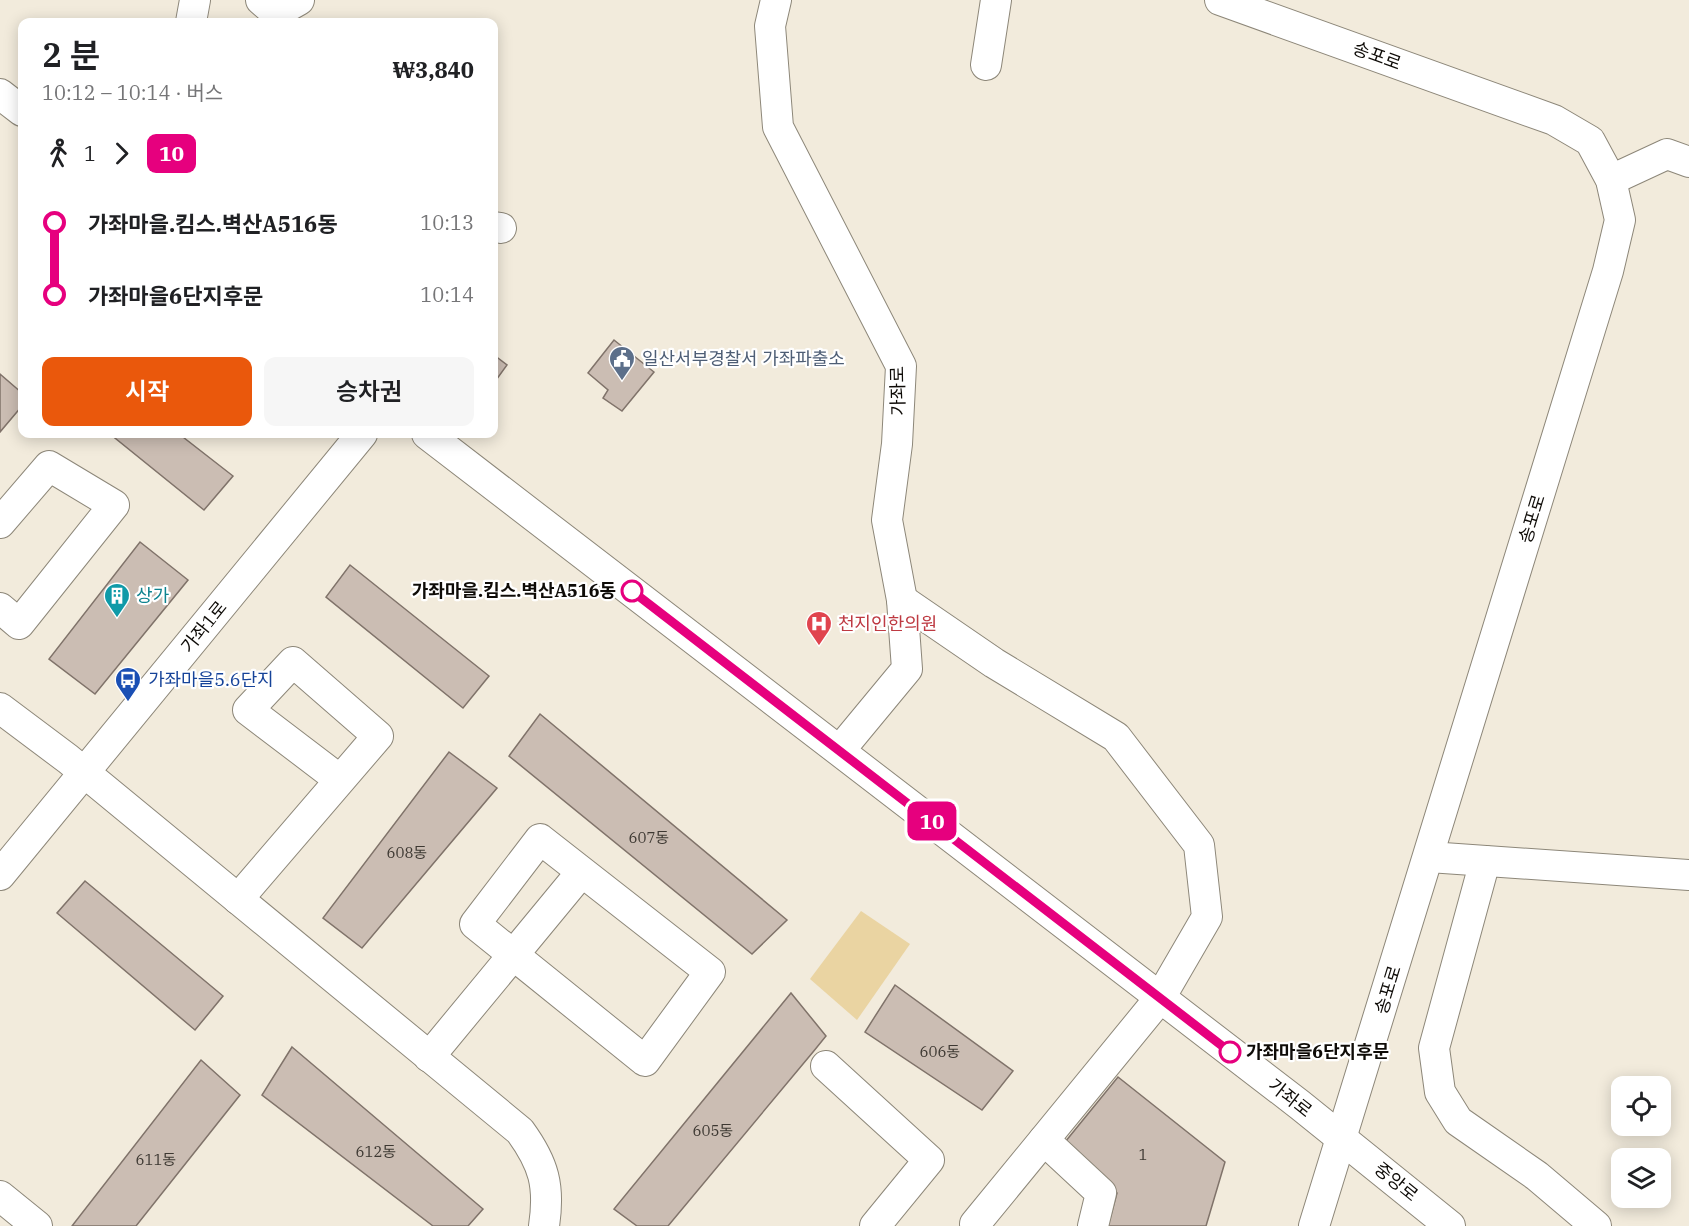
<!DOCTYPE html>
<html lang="ko">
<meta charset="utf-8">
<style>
body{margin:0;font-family:"IBM Plex Serif","Noto Sans KR",serif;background:#f6f6f6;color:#202124;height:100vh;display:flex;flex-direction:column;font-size:22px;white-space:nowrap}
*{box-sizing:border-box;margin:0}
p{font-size:20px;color:#757577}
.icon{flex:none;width:33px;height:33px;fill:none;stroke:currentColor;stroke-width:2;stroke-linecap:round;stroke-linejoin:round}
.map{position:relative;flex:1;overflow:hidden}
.details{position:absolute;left:18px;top:18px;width:480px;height:420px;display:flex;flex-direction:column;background:#fff;border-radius:12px;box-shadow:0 3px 15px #0003}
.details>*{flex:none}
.badge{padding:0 12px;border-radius:9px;font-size:21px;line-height:39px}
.tools{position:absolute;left:1611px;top:1076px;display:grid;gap:12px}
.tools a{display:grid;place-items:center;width:60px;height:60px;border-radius:12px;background:#fff;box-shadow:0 3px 15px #0003;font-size:30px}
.map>.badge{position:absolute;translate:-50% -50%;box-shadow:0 0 0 3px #fff}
.legs{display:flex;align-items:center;gap:9px;height:66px;padding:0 24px;font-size:20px}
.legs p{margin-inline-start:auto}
.head{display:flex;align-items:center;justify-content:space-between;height:102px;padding:0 24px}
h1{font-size:33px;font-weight:600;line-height:45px}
.button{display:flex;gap:12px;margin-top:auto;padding:12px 24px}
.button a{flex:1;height:69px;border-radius:12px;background:#ea580c;color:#fff;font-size:24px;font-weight:600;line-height:69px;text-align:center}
.button a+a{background:#f6f6f6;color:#202124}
ul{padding:0 24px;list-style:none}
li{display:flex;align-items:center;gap:21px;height:72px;font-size:22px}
li i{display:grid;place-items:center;width:9px;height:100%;margin:0 8px;background:currentColor}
li i::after{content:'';width:15px;height:15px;margin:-8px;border:4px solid;border-radius:50%;background:#fff}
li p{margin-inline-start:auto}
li:first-child i{background:linear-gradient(#0000 50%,currentColor 0)}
li:last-child i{background:linear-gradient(currentColor 50%,#0000 0)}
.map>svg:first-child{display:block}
</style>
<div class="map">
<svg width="1689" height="1226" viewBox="0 0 1689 1226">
<rect width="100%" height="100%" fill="#f2ebdc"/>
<!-- green -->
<polygon fill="#ead4a2" points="861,911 910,944 857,1020 810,979"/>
<!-- building -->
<g fill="#cbbdb3" stroke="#80736a" stroke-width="1.5">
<polygon points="614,340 654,372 622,411 603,398 608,390 588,373"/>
<polygon points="494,355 507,365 494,383"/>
<polygon points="0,374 22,393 22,406 0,432"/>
<polygon points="110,434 179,434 233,476 204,510"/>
<polygon points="140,542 188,580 95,694 49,659"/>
<polygon points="350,565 489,676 463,708 326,597"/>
<polygon points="540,714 787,920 752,954 509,756"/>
<polygon points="449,752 497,788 362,948 323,918"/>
<polygon points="85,881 223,996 195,1030 57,913"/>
<polygon points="895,985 1013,1071 982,1110 865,1032"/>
<polygon points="791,993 826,1036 813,1052 668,1226 637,1226 614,1209"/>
<polygon points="292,1047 483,1209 468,1226 433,1226 262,1095"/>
<polygon points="201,1060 240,1095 136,1226 72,1226"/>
<polygon points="1118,1077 1225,1162 1206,1226 1108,1226 1117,1193 1061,1147"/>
</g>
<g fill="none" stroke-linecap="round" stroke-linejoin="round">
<defs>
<g id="minor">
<polyline points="261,0 276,13 299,0"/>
<polyline points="776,0 770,26 778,127 901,366 897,444 887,520 902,600 907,669 840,750"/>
<polyline points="1220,0 1554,120 1590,141 1611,180 1620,220 1608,271 1314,1226"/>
<polyline points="191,22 195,0"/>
<polyline points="986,65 996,0"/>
<polyline points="0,94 22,111"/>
<polyline points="1611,180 1667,154 1689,162"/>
<polyline points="494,227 501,228"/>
<polyline points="427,434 1300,1105 1450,1226"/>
<polyline points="0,523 49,466 114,505 19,624 0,608"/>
<polyline points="902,600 994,663 1116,737 1199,845 1207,917 1160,998 975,1224"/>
<path d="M0,708L68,759L520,1131C544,1164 550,1186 544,1226"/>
<polygon points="540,839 710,972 645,1061 475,924"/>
<polyline points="1429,857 1689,875"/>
<polyline points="1485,861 1434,1048 1440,1092 1458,1121 1537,1176 1596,1226"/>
<polyline points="0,875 362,434"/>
<polyline points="238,899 378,736 293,662 248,710 340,780"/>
<polyline points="429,1057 580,874"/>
<polyline points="826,1066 929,1160 875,1226"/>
<polyline points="1044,1140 1101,1193 1093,1226"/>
<polyline points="0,1196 37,1226"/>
</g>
</defs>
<!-- minor casing -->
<use href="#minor" stroke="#8d8779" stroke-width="32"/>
<!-- minor -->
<use href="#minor" stroke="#fff" stroke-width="30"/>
</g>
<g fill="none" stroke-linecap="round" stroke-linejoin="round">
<defs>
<polyline id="line-1" points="632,591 1230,1052"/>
</defs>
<!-- line-1 casing -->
<use href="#line-1" stroke="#fff" stroke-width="14"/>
<!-- line-1 -->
<use href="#line-1" stroke="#e6007e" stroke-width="9"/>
</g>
<!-- icons -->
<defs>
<symbol id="civic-pin" viewBox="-11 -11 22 30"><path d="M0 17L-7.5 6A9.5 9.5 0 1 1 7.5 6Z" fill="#5c6f8a" stroke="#fff"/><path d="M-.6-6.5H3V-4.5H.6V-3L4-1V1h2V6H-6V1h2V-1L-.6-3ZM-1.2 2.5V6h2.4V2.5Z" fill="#fff"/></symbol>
<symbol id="building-pin" viewBox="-11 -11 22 30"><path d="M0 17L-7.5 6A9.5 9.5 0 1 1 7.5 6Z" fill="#0f9aa8" stroke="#fff"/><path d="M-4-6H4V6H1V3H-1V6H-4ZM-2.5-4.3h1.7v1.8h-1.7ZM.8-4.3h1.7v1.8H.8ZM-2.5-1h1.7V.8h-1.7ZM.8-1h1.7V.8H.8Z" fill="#fff"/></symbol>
<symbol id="hospital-pin" viewBox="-11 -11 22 30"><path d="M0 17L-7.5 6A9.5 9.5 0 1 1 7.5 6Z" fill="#e0444e" stroke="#fff"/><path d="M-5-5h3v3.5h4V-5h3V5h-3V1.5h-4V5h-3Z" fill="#fff"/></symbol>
<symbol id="bus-pin" viewBox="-11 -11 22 30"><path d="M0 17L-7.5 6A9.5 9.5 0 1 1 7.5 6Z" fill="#1a4fb4" stroke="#fff"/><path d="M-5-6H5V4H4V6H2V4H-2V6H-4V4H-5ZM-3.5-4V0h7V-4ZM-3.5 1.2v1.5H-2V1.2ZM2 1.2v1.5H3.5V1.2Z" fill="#fff"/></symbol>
</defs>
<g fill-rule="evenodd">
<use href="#civic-pin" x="607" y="344" width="30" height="40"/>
<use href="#building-pin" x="102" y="581" width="30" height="40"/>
<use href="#hospital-pin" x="804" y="609" width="30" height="40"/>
<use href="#bus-pin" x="113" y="665" width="30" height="40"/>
</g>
<!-- markers -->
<g fill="#fff" stroke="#e6007e" stroke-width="3">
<circle cx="632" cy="591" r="10"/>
<circle cx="1230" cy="1052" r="10"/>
</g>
<g text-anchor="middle" stroke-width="4.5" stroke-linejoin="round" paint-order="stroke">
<!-- number labels -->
<g font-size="15" fill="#3d3832">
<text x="649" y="843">607동</text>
<text x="407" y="858">608동</text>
<text x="940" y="1057">606동</text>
<text x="713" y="1136">605동</text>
<text x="376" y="1157">612동</text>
<text x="1143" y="1160">1</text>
<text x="156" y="1165">611동</text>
</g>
<!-- street labels -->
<g font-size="18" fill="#0e0b07" stroke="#fff">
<text transform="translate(1377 56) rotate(20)" y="6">송포로</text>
<text transform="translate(898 391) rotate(-91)" y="6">가좌로</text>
<text transform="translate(1532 519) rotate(-73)" y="6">송포로</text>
<text transform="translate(204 627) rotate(-51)" y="6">가좌1로</text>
<text transform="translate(1388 990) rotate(-73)" y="6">송포로</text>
<text transform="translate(1290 1098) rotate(38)" y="6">가좌로</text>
<text transform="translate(1396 1182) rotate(39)" y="6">중앙로</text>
</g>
<!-- service labels -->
<g font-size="18" fill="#4e5e75" stroke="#fff" text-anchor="start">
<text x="642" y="365">일산서부경찰서 가좌파출소</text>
</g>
<!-- stop labels -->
<g font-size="18" font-weight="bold" fill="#0e0b07" stroke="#fff" text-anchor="end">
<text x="616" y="597">가좌마을.킴스.벽산A516동</text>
<text x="1246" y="1058" text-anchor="start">가좌마을6단지후문</text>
</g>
<!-- culture labels -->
<g font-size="18" fill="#0d838f" stroke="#fff" text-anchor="start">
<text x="136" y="602">상가</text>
</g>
<!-- health labels -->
<g font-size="18" fill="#be3a42" stroke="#fff" text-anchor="start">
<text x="838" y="630">천지인한의원</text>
</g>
<!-- transit labels -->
<g font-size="18" fill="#164399" stroke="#fff" text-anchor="start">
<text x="148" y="686">가좌마을5.6단지</text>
</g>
</g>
</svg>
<div class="tools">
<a><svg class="icon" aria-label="locate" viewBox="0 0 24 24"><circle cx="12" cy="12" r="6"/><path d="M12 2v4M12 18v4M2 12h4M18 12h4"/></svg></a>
<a><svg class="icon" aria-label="layers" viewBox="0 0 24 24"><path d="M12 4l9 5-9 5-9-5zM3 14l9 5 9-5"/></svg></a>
</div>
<b class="badge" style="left:932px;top:821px;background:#e6007e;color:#fff">10</b>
<section class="details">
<div class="head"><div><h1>2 분</h1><p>10:12 – 10:14 · 버스</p></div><b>₩3,840</b></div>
<div class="legs"><svg class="icon" aria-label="walk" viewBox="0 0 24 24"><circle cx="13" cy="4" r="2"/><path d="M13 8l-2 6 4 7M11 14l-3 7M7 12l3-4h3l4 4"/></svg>1<svg class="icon" aria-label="forward" viewBox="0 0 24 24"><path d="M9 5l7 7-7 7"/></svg><b class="badge" style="background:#e6007e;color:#fff">10</b></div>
<ul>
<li><i style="color:#e6007e"></i><b>가좌마을.킴스.벽산A516동</b><p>10:13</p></li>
<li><i style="color:#e6007e"></i><b>가좌마을6단지후문</b><p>10:14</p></li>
</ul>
<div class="button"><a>시작</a><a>승차권</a></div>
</section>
</div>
